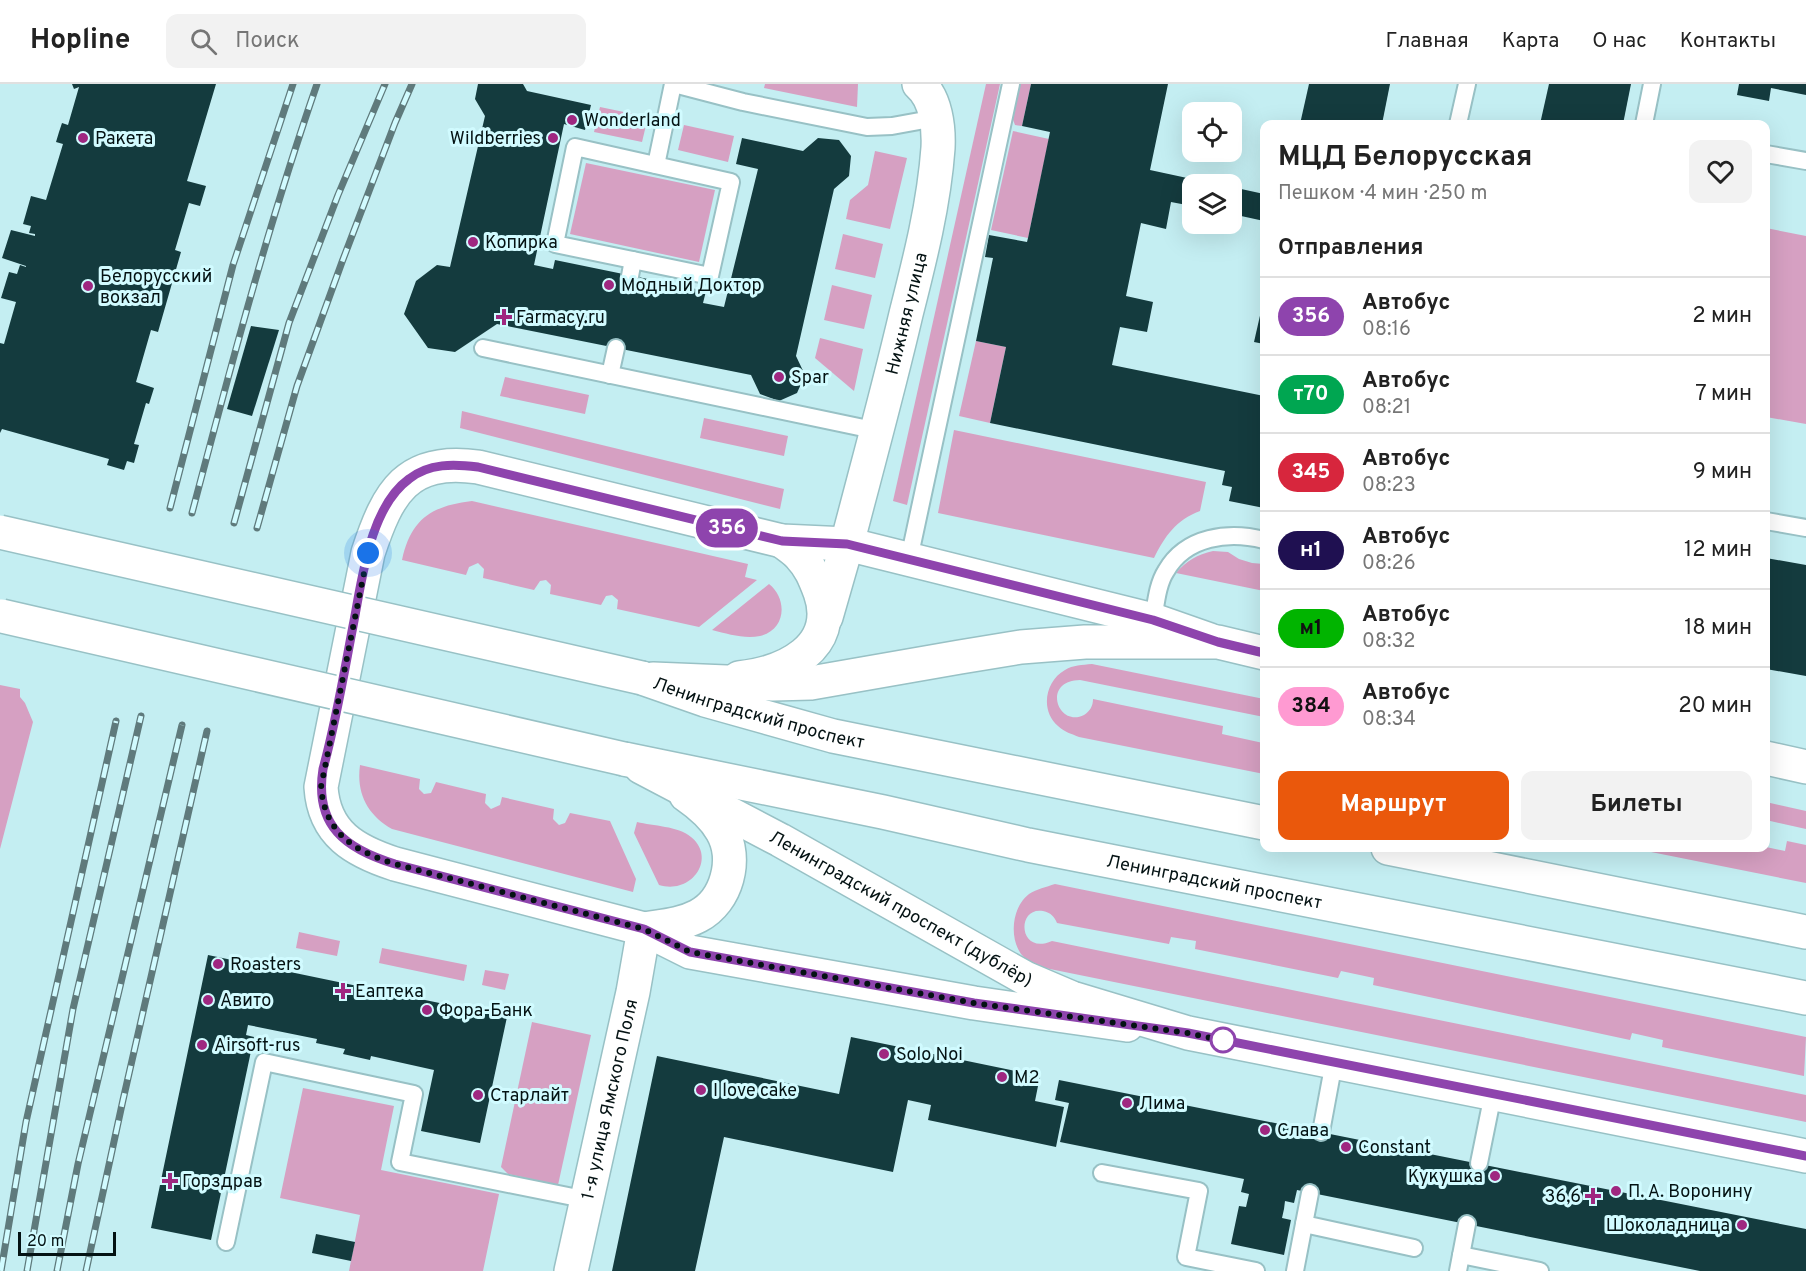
<!DOCTYPE html>
<html lang="ru">
<meta charset="utf-8">
<style>
body{margin:0;font-family:Overpass,sans-serif;background:#f2f2f2;color:#222;height:100vh;display:flex;flex-direction:column;font-size:22px;white-space:nowrap}
*{box-sizing:border-box;margin:0}
p{font-size:20px;color:#767676}
.icon{flex:none;width:33px;height:33px;fill:none;stroke:currentColor;stroke-width:2;stroke-linecap:round;stroke-linejoin:round}
.map{position:relative;flex:1;overflow:hidden}
.details{position:absolute;left:1260px;top:36px;width:510px;height:732px;display:flex;flex-direction:column;background:#fff;border-radius:12px;box-shadow:0 6px 24px #0002}
.details>*{flex:none}
.badge{padding:0 12px;border-radius:20px;font-size:21px;line-height:39px}
.controls{position:absolute;left:1182px;top:18px;display:grid;gap:12px}
.controls a{display:grid;place-items:center;width:60px;height:60px;border-radius:12px;background:#fff;box-shadow:0 6px 24px #0002;font-size:30px}
.scale{position:absolute;left:18px;bottom:15px;width:98px;box-sizing:border-box;padding-left:6px;border:3px solid #041213;border-top:0;font-size:16px;line-height:21px;white-space:nowrap;color:#041213;-webkit-text-stroke:4px #d1fbff;paint-order:stroke}
.you{position:absolute;width:30px;height:30px;margin:-15px;border:4px solid #fff;border-radius:50%;background:#1a73e8;box-shadow:0 0 0 9px #1a73e833}
.map>.badge{position:absolute;translate:-50% -50%;box-shadow:0 0 0 3px #fff}
h2{padding:0 18px;font-size:22px;line-height:54px}
.round{display:grid;place-items:center;flex:none;width:63px;height:63px;border-radius:12px;background:#f2f2f2}
.summary{display:flex;align-items:center;justify-content:space-between;height:102px;padding:0 18px}
h1{font-size:28px;font-weight:700;line-height:45px}
.action{display:flex;gap:12px;margin-top:auto;padding:12px 18px}
.action a{flex:1;height:69px;border-radius:12px;background:#ea580c;color:#fff;font-size:24px;font-weight:700;line-height:69px;text-align:center}
.action a+a{background:#f2f2f2;color:#222}
ul{padding:0;list-style:none}
li{display:flex;align-items:center;gap:18px;height:78px;padding:0 18px;border-top:2px solid #e0e0e0}
li div{flex:1}
li b{display:block;font-size:22px}
li em{font-style:normal}
li .badge{min-width:66px;font-weight:700;text-align:center}
header{display:flex;align-items:center;gap:36px;box-sizing:border-box;height:84px;padding:0 30px;background:#fff;border-bottom:2px solid #e0e0e0}
header strong{font-size:28px}
nav{display:flex;gap:33px;margin-inline-start:auto;font-size:21px}
.search{width:420px;height:54px;background:#f2f2f2;display:flex;align-items:center;gap:15px;box-sizing:border-box;padding:0 21px;border-radius:12px;color:#767676;font-size:22px}
.map>svg:first-child{display:block}
</style>
<header>
<strong>Hopline</strong>
<div class="search"><svg class="icon" aria-label="search" viewBox="0 0 24 24"><circle cx="10" cy="10" r="6"/><path d="M15 15l6 6"/></svg>Поиск</div>
<nav><a>Главная</a><a>Карта</a><a>О нас</a><a>Контакты</a></nav>
</header>
<div class="map">
<svg width="1806" height="1187" viewBox="0 0 1806 1187">
<rect width="100%" height="100%" fill="#c4eef2"/>
<!-- green -->
<g fill="#d6a0c2">
<polygon points="765,0 858,0 857,23 764,4"/>
<polygon points="986,0 1000,0 907,421 893,417"/>
<polygon points="1019,0 1031,0 1022,42 1015,41 1012,33"/>
<polygon points="600,23 648,33 642,58 594,48"/>
<polygon points="684,41 734,52 728,78 678,66"/>
<polygon points="1013,47 1049,55 1028,154 991,146"/>
<polygon points="875,67 907,74 890,145 846,135 850,116 868,101"/>
<polygon points="586,79 715,106 699,178 570,150"/>
<polygon points="1766,144 1806,152 1806,340 1766,333"/>
<polygon points="843,150 883,160 875,194 835,185"/>
<polygon points="832,201 872,211 864,245 824,236"/>
<polygon points="820,254 863,265 854,307 815,274"/>
<polygon points="976,257 1006,263 990,339 959,332"/>
<polygon points="505,293 589,311 585,330 500,312"/>
<polygon points="462,327 784,405 780,425 460,344"/>
<polygon points="704,334 788,352 784,372 700,354"/>
<path d="M954,346L1206,398L1200,427C1176,436 1165,452 1154,474L938,429Z"/>
<path d="M472,417L748,480L745,493L757,496L699,543L617,525L618,516L612,511L606,512L601,521L550,510L551,501L546,496L540,497L534,506L483,494L484,485L478,479L469,483L466,491L402,476C411,435 431,422 472,417Z"/>
<path d="M1213,467L1228,468L1239,475L1252,479L1264,480V507L1176,489C1187,476 1197,471 1213,467Z"/>
<path d="M769,500C788,515 786,546 760,552C744,555 728,550 712,546Z"/>
<path d="M1092,580L1264,615V633L1080,596C1041,597 1058,644 1084,631C1090,627 1093,622 1093,615L1223,642L1222,650L1263,659L1264,651V690L1079,653C1072,650 1064,648 1058,642C1040,627 1045,597 1065,586C1073,581 1082,581 1092,580Z"/>
<polygon points="0,601 20,605 20,613 25,619 33,638 0,765"/>
<path d="M360,681L420,695L419,705L424,710L431,709L436,698L486,710L485,719L491,725L500,721L502,713L554,725L553,735L559,741L565,739L570,729L610,737L636,795L633,808L392,745C368,731 356,710 360,681Z"/>
<polygon points="1766,718 1806,727 1806,745 1766,736"/>
<path d="M637,738C653,742 678,742 691,753C717,774 692,811 659,801L634,749Z"/>
<polygon points="1787,757 1806,761 1806,799 1631,764 1766,763 1785,767"/>
<path d="M1055,800L1806,953L1804,992L1662,963L1663,956L1632,949L1630,956L1373,901L1374,894L1341,887L1338,894L1195,865L1196,857L1171,853L1169,860L1057,839C1054,832 1051,829 1043,827C1016,822 1018,872 1052,857L1806,1011V1038L1040,883C1033,880 1026,876 1021,870C1009,853 1012,823 1029,810C1037,805 1046,803 1055,800Z"/>
<polygon points="299,848 340,857 337,872 296,864"/>
<polygon points="382,864 467,881 464,897 379,879"/>
<polygon points="485,886 509,890 505,906 482,901"/>
<polygon points="532,938 591,951 558,1101 508,1090 501,1083"/>
<polygon points="303,1004 394,1022 381,1086 499,1110 483,1187 349,1187 360,1131 280,1114"/>
</g>
<!-- building -->
<g fill="#143b3e">
<polygon points="72,0 216,0 187,97 206,102 200,122 189,119 175,166 181,168 160,241 158,248 151,246 136,298 154,304 149,320 146,319 134,360 139,361 134,379 127,377 124,386 107,381 109,375 2,345 0,349 0,259 4,260 16,218 1,214 9,188 17,190 20,181 26,183 26,182 2,174 11,146 35,152 35,150 29,149 31,142 23,140 31,112 46,116 63,60 56,58 59,48 62,39 68,41 79,3 74,5"/>
<polygon points="478,0 523,0 527,7 591,21 585,46 564,40 534,181 553,185 555,176 706,207 703,219 724,223 758,85 736,80 742,54 803,67 818,54 839,56 851,72 849,92 834,105 796,272 805,291 797,309 779,317 760,310 751,291 497,240 455,268 428,264 404,230 416,197 437,181 450,183 485,32 475,15"/>
<polygon points="1031,0 1168,0 1150,86 1215,100 1192,100 1192,122 1171,118 1166,145 1141,139 1126,212 1153,218 1147,248 1120,243 1112,281 1264,312 1264,424 1229,417 1232,403 1222,401 1225,387 990,339 1006,263 976,257 993,174 985,173 989,151 1027,158 1028,154 1050,48 1022,42"/>
<polygon points="1309,0 1390,0 1382,40 1300,40"/>
<polygon points="1549,0 1631,0 1623,40 1540,40"/>
<polygon points="1739,0 1806,0 1806,11 1771,4 1769,17 1737,11"/>
<polygon points="1232,103 1264,110 1264,137 1232,130"/>
<polygon points="1264,214 1264,260 1254,258"/>
<polygon points="251,242 279,246 252,332 227,325"/>
<polygon points="1766,474 1806,481 1806,592 1766,585"/>
<polygon points="208,871 507,933 480,1059 421,1047 434,986 371,972 370,976 343,970 345,965 316,959 317,955 248,941 246,951 254,953 211,1156 151,1144"/>
<polygon points="851,953 1040,992 1035,1017 1064,1023 1056,1063 928,1036 931,1021 908,1016 893,1088 724,1053 695,1187 612,1187 657,972 839,1010"/>
<polygon points="1059,996 1806,1145 1806,1187 1700,1187 1297,1106 1294,1119 1285,1117 1284,1125 1282,1134 1291,1136 1284,1171 1231,1160 1239,1122 1246,1123 1249,1110 1241,1108 1244,1095 1060,1058 1069,1019 1055,1016"/>
<polygon points="316,1150 355,1158 351,1177 312,1169"/>
</g>
<g fill="none" stroke-linecap="round" stroke-linejoin="round">
<defs>
<g id="service">
<polyline points="674,0 743,18 867,43 892,42 936,34"/>
<polyline points="1458,40 1467,0"/>
<polyline points="1644,40 1652,0"/>
<polygon points="575,63 731,98 710,192 555,160"/>
<polyline points="1766,70 1806,77"/>
<polyline points="656,81 673,0"/>
<polyline points="630,192 633,176"/>
<polyline points="483,264 878,347"/>
<polyline points="610,291 616,264"/>
<polyline points="1766,437 1806,444"/>
<polyline points="909,475 1011,0"/>
<path d="M1153,536C1156,520 1157,501 1166,487C1186,452 1229,447 1264,456"/>
<polyline points="1321,1048 1334,978"/>
<polyline points="1479,1079 1493,1010"/>
<polyline points="1102,1089 1199,1107 1186,1173 1256,1187"/>
<polyline points="1310,1109 1304,1140 1414,1164"/>
<polyline points="226,1158 264,978 414,1010 400,1078 588,1116"/>
<polyline points="1461,1171 1540,1187"/>
<polyline points="1295,1187 1304,1140"/>
<polyline points="1458,1187 1467,1140"/>
</g>
<g id="minor">
<path id="s1" d="M847,460C867,383 888,307 906,230C920,175 934,120 938,64C939,44 936,14 919,0"/>
<path id="s2" d="M571,1187L633,908L644,845"/>
</g>
<g id="tertiary">
<polyline points="826,533 847,460"/>
<path d="M739,594C784,589 840,564 820,508C815,495 810,482 800,472C795,466 788,462 782,457"/>
<path d="M644,845C662,842 681,841 698,832C727,817 738,775 722,747C714,733 699,720 686,711"/>
<path d="M1127,941L974,919L690,868L644,845L395,780C355,767 324,750 321,703L368,469C388,408 407,373 478,383L782,457L847,460L1153,536L1210,556"/>
</g>
<g id="secondary">
<polyline points="653,595 773,600 811,599 960,573 1021,563 1085,558 1218,558 1264,569"/>
<polyline points="1766,674 1806,683"/>
<path id="s3" d="M641,683L780,756L1025,894L1072,914L1188,949L1806,1072"/>
</g>
<g id="primary">
<path id="s4" d="M642,594L705,616L833,652L1264,739"/>
<path id="s5" d="M624,675L883,728L1028,761L1806,914"/>
<polyline points="1388,764 1806,848"/>
</g>
</defs>
<!-- service casing -->
<use href="#service" stroke="#98c1c5" stroke-width="20"/>
<!-- minor casing -->
<use href="#minor" stroke="#98c1c5" stroke-width="36"/>
<!-- tertiary casing -->
<use href="#tertiary" stroke="#98c1c5" stroke-width="36"/>
<!-- secondary casing -->
<use href="#secondary" stroke="#98c1c5" stroke-width="36"/>
<!-- primary casing -->
<use href="#primary" stroke="#98c1c5" stroke-width="36"/>
<!-- service -->
<use href="#service" stroke="#fff" stroke-width="16"/>
<!-- minor -->
<use href="#minor" stroke="#fff" stroke-width="33"/>
<!-- tertiary -->
<use href="#tertiary" stroke="#fff" stroke-width="33"/>
<!-- secondary -->
<use href="#secondary" stroke="#fff" stroke-width="33"/>
<!-- primary -->
<use href="#primary" stroke="#fff" stroke-width="33"/>
<defs>
<g id="rail">
<polyline points="170,424 233,181 293,0"/>
<path d="M192,429C230,285 268,141 317,0"/>
<polyline points="234,439 289,239 338,111 385,0"/>
<polyline points="257,444 297,302 342,178 395,39 412,0"/>
<polyline points="1,1187 26,1038 116,637"/>
<polyline points="27,1187 73,925 141,632"/>
<polyline points="57,1187 78,1080 182,641"/>
<polyline points="86,1187 123,1016 207,647"/>
</g>
</defs>
<!-- rail casing -->
<use href="#rail" stroke="#5f7a7c" stroke-width="7"/>
<!-- rail -->
<use href="#rail" stroke="#d1fbff" stroke-width="4.5" stroke-dasharray="14" stroke-linecap="butt"/>
<defs>
<g id="primary-bridge">
<polyline points="0,448 642,594"/>
<polyline points="2,532 624,675"/>
</g>
</defs>
<!-- primary-bridge casing -->
<use href="#primary-bridge" stroke="#98c1c5" stroke-width="36" stroke-linecap="butt"/>
<!-- primary-bridge -->
<use href="#primary-bridge" stroke="#fff" stroke-width="33"/>
</g>
<g fill="none" stroke-linecap="round" stroke-linejoin="round">
<defs>
<path id="line" d="M1264,569L1218,558L1153,536L847,460L782,457L478,383C454,380 429,379 409,395C369,424 362,497 353,542C344,589 336,638 323,685C314,742 346,765 395,780L644,845L690,868L974,919L1188,949L1806,1072"/>
</defs>
<!-- line casing -->
<use href="#line" stroke="#fff" stroke-width="14"/>
<!-- line -->
<use href="#line" stroke="#8e44ad" stroke-width="9"/>
<!-- walk -->
<path stroke="#041213" stroke-width="6" stroke-dasharray="0 10.8" d="M368,469L321,703C325,750 355,767 395,780L644,845L690,868L974,919L1188,949L1230,958L1223,956"/>
</g>
<!-- markers -->
<g fill="#9f2780" stroke="#d1fbff" stroke-width="2">
<circle cx="572" cy="36" r="6"/>
<circle cx="83" cy="54" r="6"/>
<circle cx="553" cy="54" r="6"/>
<circle cx="473" cy="158" r="6"/>
<circle cx="609" cy="201" r="6"/>
<circle cx="88" cy="202" r="6"/>
<path d="M501 224h6v6h6v6h-6v6h-6v-6h-6v-6h6z"/>
<circle cx="779" cy="293" r="6"/>
<circle cx="218" cy="880" r="6"/>
<path d="M340 898h6v6h6v6h-6v6h-6v-6h-6v-6h6z"/>
<circle cx="208" cy="916" r="6"/>
<circle cx="427" cy="926" r="6"/>
<circle cx="202" cy="961" r="6"/>
<circle cx="884" cy="970" r="6"/>
<circle cx="1002" cy="993" r="6"/>
<circle cx="701" cy="1006" r="6"/>
<circle cx="478" cy="1011" r="6"/>
<circle cx="1127" cy="1019" r="6"/>
<circle cx="1265" cy="1046" r="6"/>
<circle cx="1346" cy="1063" r="6"/>
<circle cx="1495" cy="1092" r="6"/>
<path d="M167 1088h6v6h6v6h-6v6h-6v-6h-6v-6h6z"/>
<circle cx="1616" cy="1107" r="6"/>
<path d="M1590 1103h6v6h6v6h-6v6h-6v-6h-6v-6h6z"/>
<circle cx="1742" cy="1141" r="6"/>
</g>
<circle fill="#fff" stroke="#8e44ad" stroke-width="3" cx="1223" cy="956" r="12"/>
<g text-anchor="middle" stroke-width="6" stroke-linejoin="round" paint-order="stroke">
<!-- poi labels -->
<g font-size="18" fill="#041213" stroke="#d1fbff" text-anchor="start">
<text x="584" y="42">Wonderland</text>
<text x="95" y="60">Ракета</text>
<text x="541" y="60" text-anchor="end">Wildberries</text>
<text x="485" y="164">Копирка</text>
<text x="100" y="198">Белорусский<tspan x="100" dy="21">вокзал</tspan></text>
<text x="621" y="207">Модный Доктор</text>
<text x="516" y="239">Farmacy.ru</text>
<text x="791" y="299">Spar</text>
<text x="230" y="886">Roasters</text>
<text x="355" y="913">Еаптека</text>
<text x="220" y="922">Авито</text>
<text x="439" y="932">Фора-Банк</text>
<text x="214" y="967">Airsoft-rus</text>
<text x="896" y="976">Solo Noi</text>
<text x="1014" y="999">М2</text>
<text x="713" y="1012">I love cake</text>
<text x="490" y="1017">Старлайт</text>
<text x="1139" y="1025">Лима</text>
<text x="1277" y="1052">Слава</text>
<text x="1358" y="1069">Constant</text>
<text x="1483" y="1098" text-anchor="end">Кукушка</text>
<text x="182" y="1103">Горздрав</text>
<text x="1628" y="1113">П. А. Воронину</text>
<text x="1581" y="1118" text-anchor="end">36,6</text>
<text x="1730" y="1147" text-anchor="end">Шоколадница</text>
</g>
<!-- street labels -->
<g font-size="18" fill="#041213" stroke="#d1fbff">
<text dy="6" stroke="none"><textPath href="#s1" startOffset="238">Нижняя улица</textPath></text>
<text dy="6" stroke="none"><textPath href="#s4" startOffset="122">Ленинградский проспект</textPath></text>
<text dy="6" stroke="none"><textPath href="#s5" startOffset="603">Ленинградский проспект</textPath></text>
<text dy="6" stroke="none"><textPath href="#s3" startOffset="296">Ленинградский проспект (дублёр)</textPath></text>
<text dy="6" stroke="none"><textPath href="#s2" startOffset="176">1-я улица Ямского Поля</textPath></text>
</g>
</g>
</svg>
<div class="controls">
<a><svg class="icon" aria-label="locate" viewBox="0 0 24 24"><circle cx="12" cy="12" r="6"/><path d="M12 2v4M12 18v4M2 12h4M18 12h4"/></svg></a>
<a><svg class="icon" aria-label="layers" viewBox="0 0 24 24"><path d="M12 4l9 5-9 5-9-5zM3 14l9 5 9-5"/></svg></a>
</div>
<div class="scale">20 m</div>
<div class="you" style="left:368px;top:469px"></div>
<b class="badge" style="left:727px;top:444px;background:#8e44ad;color:#fff">356</b>
<section class="details">
<div class="summary"><div><h1>МЦД Белорусская</h1><p>Пешком · 4 мин · 250 m</p></div><a class="round"><svg class="icon" aria-label="heart" viewBox="0 0 24 24"><path d="M12 20l-8-8c-3-5 5-10 8-4 3-6 11-1 8 4z"/></svg></a></div>
<h2>Отправления</h2>
<ul>
<li><span class="badge" style="background:#8e44ad;color:#fff">356</span><div><b>Автобус</b><p>08:16</p></div><em>2 мин</em></li>
<li><span class="badge" style="background:#00a651;color:#fff">т70</span><div><b>Автобус</b><p>08:21</p></div><em>7 мин</em></li>
<li><span class="badge" style="background:#d7263d;color:#fff">345</span><div><b>Автобус</b><p>08:23</p></div><em>9 мин</em></li>
<li><span class="badge" style="background:#1f1051;color:#fff">н1</span><div><b>Автобус</b><p>08:26</p></div><em>12 мин</em></li>
<li><span class="badge" style="background:#01b400;color:#111">м1</span><div><b>Автобус</b><p>08:32</p></div><em>18 мин</em></li>
<li><span class="badge" style="background:#ff9ad2;color:#111">384</span><div><b>Автобус</b><p>08:34</p></div><em>20 мин</em></li>
</ul>
<div class="action"><a>Маршрут</a><a>Билеты</a></div>
</section>
</div>
